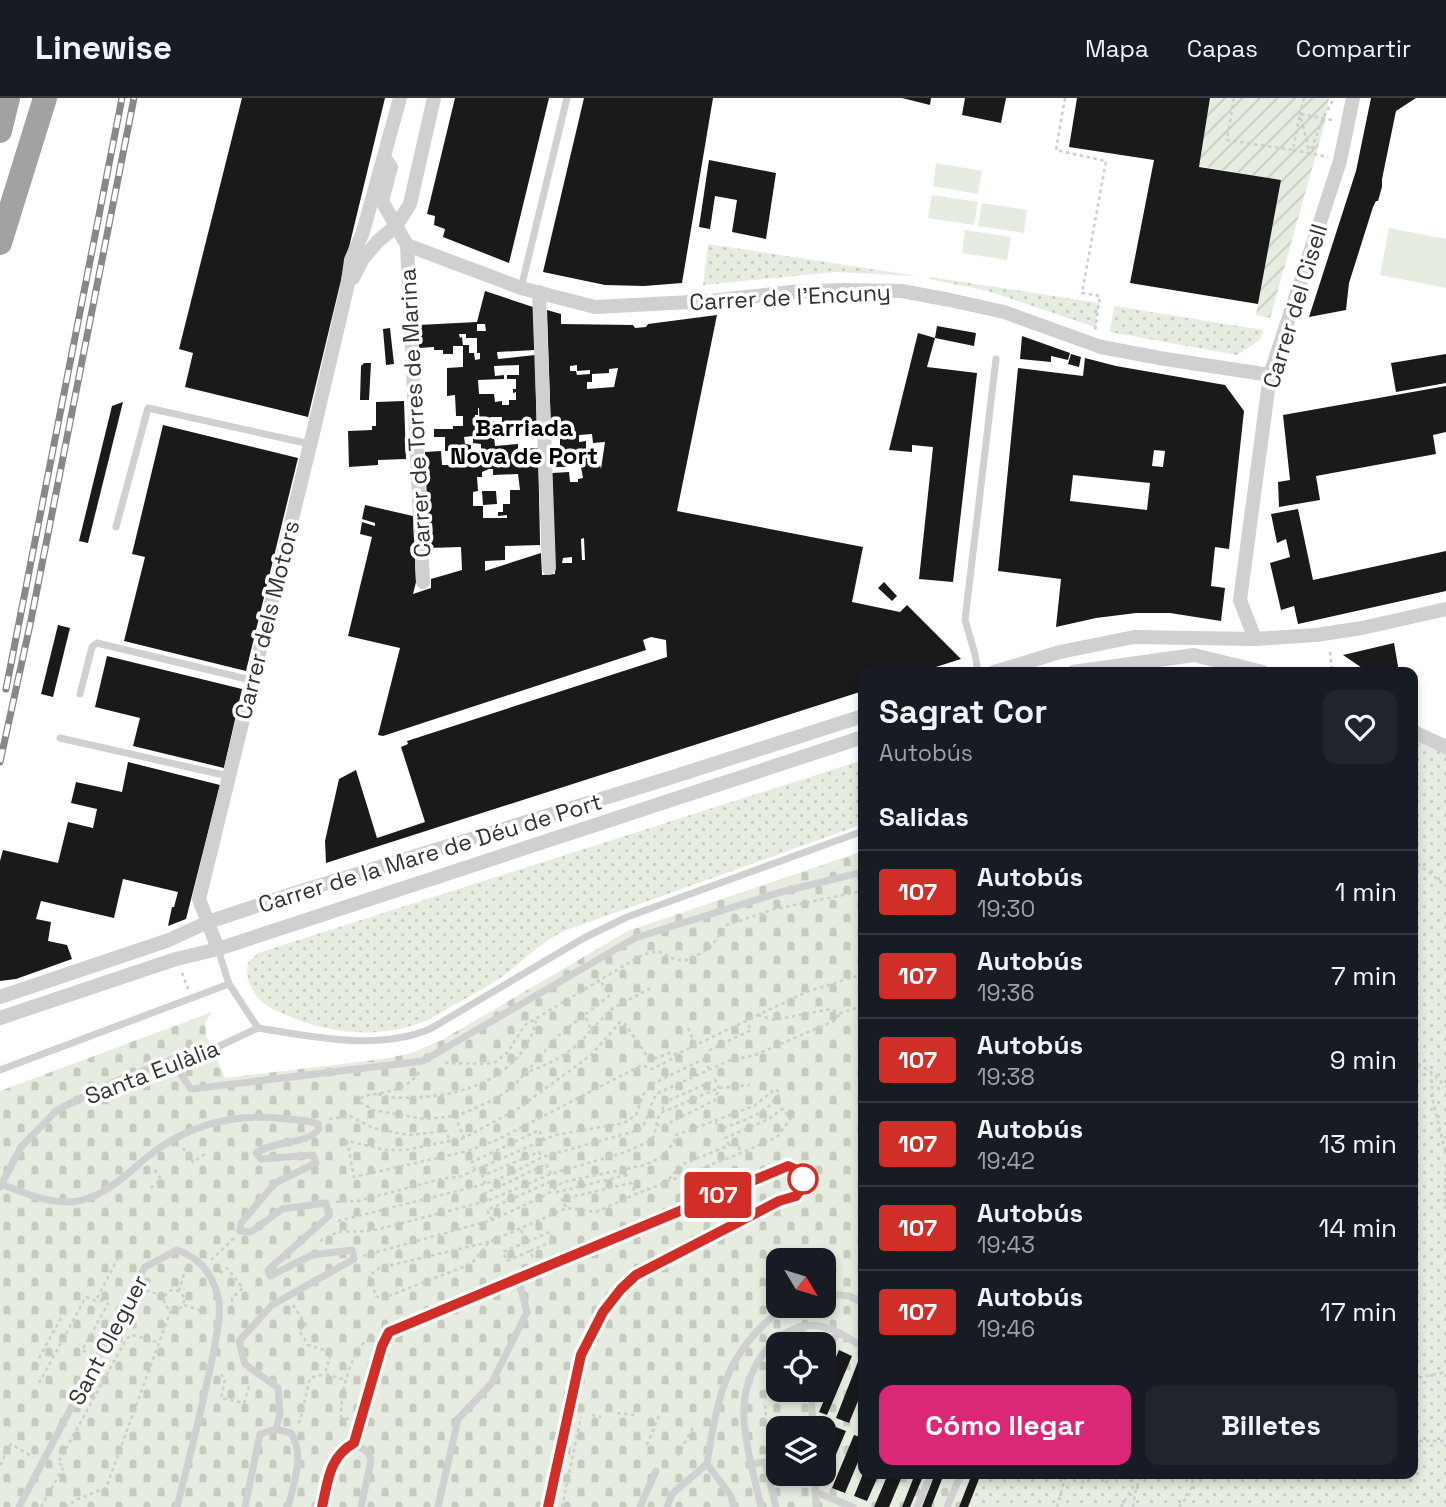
<!DOCTYPE html>
<html lang="es">
<meta charset="utf-8">
<style>
body{margin:0;font-family:"Space Grotesk",sans-serif;background:#20242c;color:#f1f3f6;height:100vh;display:flex;flex-direction:column;font-size:26px;white-space:nowrap}
*{box-sizing:border-box;margin:0}
p{font-size:23px;color:#9ea1a6}
.icon{flex:none;width:38px;height:38px;fill:none;stroke:currentColor;stroke-width:2;stroke-linecap:round;stroke-linejoin:round}
.map{position:relative;flex:1;overflow:hidden}
.side{position:absolute;left:858px;top:569px;width:560px;height:812px;display:flex;flex-direction:column;background:#171b24;border-radius:14px;box-shadow:0 4px 10px #0003}
.side>*{flex:none}
.badge{padding:0 14px;border-radius:5px;font-size:24px;line-height:46px}
.needle{width:46px;rotate:128deg}
.tools{position:absolute;left:766px;top:1150px;display:grid;gap:14px}
.tools a{display:grid;place-items:center;width:70px;height:70px;border-radius:14px;background:#171b24;box-shadow:0 4px 10px #0003;font-size:35px}
.map>.badge{position:absolute;translate:-50% -50%;box-shadow:0 0 0 4px #fff}
h2{padding:0 21px;font-size:26px;line-height:63px}
.round{display:grid;place-items:center;flex:none;width:74px;height:74px;border-radius:14px;background:#20242c}
.head{display:flex;align-items:center;justify-content:space-between;height:119px;padding:0 21px}
h1{font-size:33px;font-weight:600;line-height:52px}
.action{display:flex;gap:14px;margin-top:auto;padding:14px 21px}
.action a{flex:1;height:80px;border-radius:14px;background:#db2777;color:#fff;font-size:28px;font-weight:600;line-height:80px;text-align:center}
.action a+a{background:#20242c;color:#f1f3f6}
ul{padding:0;list-style:none}
li{display:flex;align-items:center;gap:21px;height:84px;padding:0 21px;border-top:2px solid #363941}
li div{flex:1}
li b{display:block;font-size:26px}
li em{font-style:normal}
li .badge{min-width:77px;font-weight:700;text-align:center}
header{display:flex;align-items:center;gap:42px;box-sizing:border-box;height:98px;padding:0 35px;background:#171b24;border-bottom:2px solid #363941}
header strong{font-size:33px}
nav{display:flex;gap:38px;margin-inline-start:auto;font-size:24px}
.map>svg:first-child{display:block}
</style>
<header>
<strong>Linewise</strong>
<nav><a>Mapa</a><a>Capas</a><a>Compartir</a></nav>
</header>
<div class="map">
<svg width="1446" height="1409" viewBox="0 0 1446 1409">
<defs>
<pattern id="grass-dots" width="8" height="8" patternUnits="userSpaceOnUse" patternTransform="scale(1.75)"><rect width="8" height="8" fill="#e6ecdf"/><path d="M2 2h.1M6 6h.1" fill="none" stroke="#c6cbc0" stroke-width="1.8" stroke-linecap="round"/></pattern>
<pattern id="cemetery-stones" width="16" height="16" patternUnits="userSpaceOnUse" patternTransform="scale(1.75)"><rect width="16" height="16" fill="#e6ecdf"/><path d="M2 7V4a2 2 0 0 1 4 0v3zM10 15v-3a2 2 0 0 1 4 0v3z" fill="#c6cbc0"/></pattern>
<pattern id="garden-furrows" width="10" height="10" patternUnits="userSpaceOnUse" patternTransform="scale(1.75)"><rect width="10" height="10" fill="#e6ecdf"/><path d="M-1 1l2-2M0 10L10 0M9 11l2-2" fill="none" stroke="#c6cbc0"/></pattern>
</defs>
<rect width="100%" height="100%" fill="#fff"/>
<!-- grass -->
<g fill="url(#grass-dots)">
<polygon points="708,146 917,178 835,174 703,187"/>
<polygon points="930,179 1099,205 1095,229 988,193 929,181"/>
<polygon points="1114,208 1263,232 1263,233 1260,242 1237,257 1110,234"/>
<polygon points="1412,633 1446,649 1446,1409 968,1409 981,1376 1412,1376"/>
<path d="M863,662V726L564,833C539,845 522,865 500,880C488,888 475,895 463,902C450,909 438,917 425,923C376,943 322,935 275,912C257,904 244,885 248,865L258,855Z"/>
</g>
<!-- cemetery -->
<path fill="url(#cemetery-stones)" fill-rule="evenodd" d="M863,753V1376H981L968,1409H0V993L212,914L205,924L206,938L225,980L383,961L412,955L442,942L628,833ZM779,1162H824V1208H779ZM779,1246H824V1292H779ZM779,1330H824V1376H779Z"/>
<!-- garden -->
<polygon fill="url(#garden-furrows)" points="1210,0 1329,0 1324,28 1270,220 1256,217 1281,82 1199,68"/>
<!-- pitch -->
<g fill="#e6ecdf">
<polygon points="936,65 982,73 978,96 933,88"/>
<polygon points="932,97 978,104 974,127 928,120"/>
<polygon points="982,105 1027,112 1024,135 978,128"/>
<polygon points="1389,130 1446,141 1446,190 1380,177"/>
<polygon points="965,132 1011,139 1007,162 962,155"/>
</g>
<!-- building -->
<g fill="#1a1a1a" fill-rule="evenodd">
<polygon points="242,0 385,0 308,319 185,289 193,255 179,251"/>
<polygon points="455,0 549,0 509,165 443,139 445,131 434,127 435,118 427,116"/>
<polygon points="584,0 713,0 682,185 644,188 605,187 543,174"/>
<polygon points="902,0 931,0 930,7"/>
<polygon points="965,0 1006,0 1001,25 962,17"/>
<polygon points="1077,0 1210,0 1199,69 1281,82 1258,206 1130,185 1154,62 1069,49"/>
<polygon points="1371,0 1416,0 1396,13 1382,81 1382,89 1378,103 1376,103 1373,109 1349,185 1346,212 1309,219 1356,73"/>
<polygon points="709,62 776,75 766,141 732,134 737,102 715,98 710,131 699,129"/>
<path d="M485,193L533,209L535,252L497,254L498,261L535,257L537,338H494L495,348L518,346V351L538,350L540,443V447L505,448V462L485,463V473L541,455L542,477L555,476L552,375L569,374L570,384H578V381L583,380L580,364H585V359H598L601,371L605,344L593,345L592,336L579,337V344L586,343V351L570,352L569,369H552L551,347H560V333H551L547,212L561,216V226L633,227L635,230L646,229L648,226L717,217L677,413L863,449L852,504L900,514L907,507L961,561L920,574H863V593L326,765L325,743L339,681L356,672L377,740L425,724L401,649L408,646L407,643L667,559L666,542L651,539L643,542L646,552L383,638L378,637L400,550L348,538L372,439L360,436L362,424L375,428V425L362,421L365,407L413,418L416,484L413,496L431,490V481L462,472L461,449L429,450L425,354L441,353L442,367H459L458,352L445,353V339H434V331H453V328H463V318H456L455,297L447,298V270L463,269V247H469V255H474L475,262L480,261V255H477V240H466V236H459L460,240L462,239L463,248H453V256H443V252H434V249L419,250L418,227L477,224ZM477,226H485L486,233H477ZM519,267V277H507V281H516V291H513V295L516,294V302H509V307H502V303L495,304L494,296H479L478,282L504,281V277L495,278L494,268ZM577,267V273L590,272V276L577,277L576,273H570V268ZM618,270L614,289L587,291V284H592V276L609,275V271ZM478,310H479L480,338H476L475,317H478ZM490,319H502V323H490ZM473,338V345L481,346V352H471V347L465,346L464,339ZM481,357V366H474L473,358ZM489,371H493V377L518,376L520,392H510V406H503V414H498V418L507,417V420H483V408H473V394L478,393L477,379H482V374ZM584,440L585,462H582L581,441ZM572,459V465H562L563,460Z"/>
<polygon points="937,228 976,235 974,248 935,240 927,269 977,275 953,484 919,481 933,349 912,347 912,354 889,352 918,235 935,240"/>
<polygon points="390,230 394,266 386,267 383,231"/>
<polygon points="1022,238 1070,255 1068,262 1051,258 1051,264 1020,261"/>
<polygon points="1071,256 1081,259 1079,269 1068,266"/>
<polygon points="1446,256 1446,285 1396,294 1391,265"/>
<path d="M1085,260L1116,268L1225,287L1244,313L1229,451L1215,449L1211,488L1225,490L1221,523L1170,515H1136L1096,520L1056,529L1061,481L998,473L1018,270L1083,278ZM1154,352L1165,353L1163,369L1152,368ZM1073,377L1150,385L1147,412L1070,403Z"/>
<polygon points="364,265 371,265 369,302 360,302 361,268"/>
<polygon points="1446,288 1446,334 1433,337 1436,356 1316,378 1320,402 1279,409 1278,384 1290,382 1283,317"/>
<polygon points="404,303 406,361 378,362 378,367 349,369 348,333 372,332 372,328 376,328 376,304"/>
<polygon points="123,304 88,445 79,443 112,308"/>
<polygon points="163,327 298,360 246,573 124,543 145,459 132,456"/>
<polygon points="482,393 496,393 497,406 483,407"/>
<polygon points="1298,411 1313,482 1446,453 1446,493 1298,526 1294,508 1281,512 1270,465 1290,459 1286,441 1277,445 1271,416"/>
<polygon points="884,484 897,498 892,503 878,490"/>
<polygon points="58,527 70,530 53,599 41,596"/>
<polygon points="1394,545 1399,574 1368,574 1343,557"/>
<polygon points="107,558 242,591 224,670 133,648 140,620 95,609"/>
<polygon points="128,664 220,687 186,821 168,828 172,809 174,809 178,794 123,781 114,820 41,803 36,821 51,824 48,843 67,847 72,861 16,881 0,883 0,763 3,752 58,765 68,724 93,730 97,711 71,705 76,684 122,694"/>
<polygon points="839,1252 852,1258 827,1317 819,1314 828,1293 824,1292 824,1287"/>
<polygon points="859,1261 863,1262 863,1291 849,1325 836,1320"/>
<polygon points="833,1328 846,1333 828,1375 824,1374 824,1366 829,1353 824,1350 824,1348"/>
<polygon points="854,1337 863,1340 863,1352 845,1395 832,1390"/>
<polygon points="863,1376 879,1376 867,1403 854,1398"/>
<polygon points="888,1376 903,1376 889,1409 874,1409"/>
<polygon points="915,1376 924,1376 910,1409 902,1409"/>
<polygon points="935,1376 944,1376 931,1409 922,1409"/>
<polygon points="972,1376 981,1376 968,1409 959,1409"/>
</g>
<g fill="none" stroke-linecap="round" stroke-linejoin="round">
<!-- path -->
<g stroke="#cdcdcd" stroke-width="2.5" stroke-dasharray="3.5 3.5" stroke-linecap="butt">
<polyline points="1065,0 1056,52 1106,63 1082,195 1100,198 1095,233"/>
<polyline points="1234,0 1227,42 1293,52 1300,16 1332,22"/>
<polyline points="1304,0 1300,16 1310,56 1323,20 1334,0"/>
<polyline points="1293,52 1328,59"/>
<polyline points="1330,554 1332,574"/>
<polyline points="1412,761 1446,788"/>
<polyline points="182,875 188,891"/>
<polyline points="758,917 774,922 831,911 841,915 863,908"/>
<polyline points="688,930 695,946"/>
<polyline points="591,932 613,910 651,890"/>
<polyline points="1412,962 1431,974 1446,989"/>
<polyline points="445,965 486,966 495,964 507,955 525,927 642,857 658,853 676,862 689,862 710,850 727,827 775,811 863,793"/>
<polyline points="709,971 704,961 710,952 751,932 747,924"/>
<path d="M530,973C553,965 576,952 591,932L585,917"/>
<path d="M419,974C407,993 385,994 364,998L360,1001L361,1005L373,1012L425,1021L455,1018L471,1012L495,1001L513,989L561,935L609,898L600,881"/>
<polyline points="1431,974 1433,1003 1446,1057"/>
<path d="M378,996C392,1001 406,1000 421,999C469,997 524,975 536,923"/>
<polyline points="455,1018 464,1040 519,1010 591,957 620,924 625,926 650,962 670,955 677,956"/>
<polyline points="329,1021 350,1018 373,1030 408,1037 447,1033 449,1044"/>
<polyline points="656,1027 665,1027 715,1002 719,990 715,982 663,1005 663,1014"/>
<polyline points="464,1040 405,1052 386,1052 347,1043 354,1079 468,1053 499,1041 642,967 652,971 672,961 677,956 806,894 863,876"/>
<polyline points="183,1050 193,1064 205,1056"/>
<polyline points="475,1072 472,1064 535,1034 539,1032 544,1042"/>
<polyline points="1446,1073 1444,1099 1446,1107"/>
<polyline points="669,1081 681,1067 737,1044 741,1055"/>
<polyline points="485,1086 482,1078 539,1054 542,1059"/>
<polyline points="151,1090 161,1081 153,1069"/>
<polyline points="487,1103 484,1096 546,1066 551,1076"/>
<polyline points="336,1104 358,1103 441,1081 462,1078 555,1037 624,1025 636,1017 643,997 654,985 704,961"/>
<polyline points="566,1109 562,1102 567,1100 631,1085 636,1096"/>
<polyline points="492,1122 487,1112 550,1084 557,1094 627,1077 625,1071"/>
<path d="M338,1123L485,1086L513,1075L542,1059L639,1032C650,1022 648,1006 658,995L728,963L755,957L834,923L841,915"/>
<polyline points="521,1132 526,1144 550,1134 553,1143 530,1153"/>
<polyline points="320,1143 338,1134 371,1133 487,1103 551,1076 626,1054 650,1043 654,1038 658,1020 663,1014 719,990 750,987"/>
<polyline points="489,1144 379,1170 369,1178 376,1198 381,1201 471,1166 489,1144 567,1110 596,1114 636,1096 741,1055 777,1039 791,1020 782,1011 769,1021 725,1040 729,1047"/>
<polyline points="526,1144 503,1154 507,1163 530,1153 534,1162"/>
<path d="M363,1158L492,1122L546,1097L563,1084L645,1067L661,1059L673,1046L676,1037L754,1008L775,991L780,994C767,1017 743,1022 719,1032L716,1024"/>
<polyline points="211,1162 234,1140"/>
<polyline points="220,1175 227,1170 243,1190 232,1200 232,1208"/>
<circle cx="174" cy="1202" r="10"/>
<polyline points="146,1192 165,1199"/>
<polyline points="179,1193 186,1169"/>
<polyline points="184,1207 208,1215"/>
<polyline points="293,1207 306,1227 299,1232 308,1247 331,1254 325,1276 346,1282"/>
<polyline points="86,1254 82,1252 108,1206 97,1200 122,1153"/>
<polyline points="39,1260 61,1220"/>
<polyline points="221,1276 225,1282 221,1300 244,1305 250,1285"/>
<polyline points="1412,1281 1446,1274"/>
<polyline points="39,1285 86,1199 96,1203 97,1200"/>
<polyline points="765,1307 768,1345"/>
<polyline points="617,1315 635,1317"/>
<polyline points="592,1317 601,1319"/>
<path d="M349,1321L341,1319C340,1297 350,1255 367,1242L372,1244"/>
<polyline points="298,1325 300,1323 310,1280 325,1276"/>
<polyline points="1412,1343 1446,1343"/>
<polyline points="647,1347 660,1315"/>
<polyline points="678,1358 693,1329"/>
<polyline points="0,1367 11,1346 33,1359"/>
<polyline points="1079,1376 1083,1384 1087,1376"/>
<polyline points="1105,1376 1106,1384 1111,1382 1111,1376"/>
<polyline points="41,1409 64,1368 58,1365 127,1240 132,1237 160,1245"/>
<polyline points="65,1409 78,1401 106,1390 171,1212"/>
<polyline points="562,1409 581,1319"/>
<polyline points="1057,1409 1066,1376"/>
<polyline points="1121,1409 1133,1389 1131,1376"/>
<polyline points="1133,1409 1136,1390 1143,1376"/>
<polyline points="1179,1409 1190,1395 1194,1376"/>
</g>
<!-- service -->
<g stroke="#d0d0d0" stroke-width="7">
<polyline points="521,190 567,0"/>
<polyline points="116,429 148,310 310,346"/>
<polyline points="978,574 975,556 965,522 996,261"/>
<polyline points="80,596 92,549 97,545 251,582"/>
<polyline points="60,640 228,678"/>
<path d="M218,851L229,886L258,930C314,939 377,953 430,931L584,840L627,819L863,733"/>
<polyline points="176,960 182,978 191,991 423,963 635,840 781,794 863,774"/>
<polyline points="0,972 229,886"/>
<path d="M1,1086C29,1097 60,1111 89,1100C117,1090 136,1066 159,1050C198,1024 241,1015 287,1021C297,1022 309,1022 318,1026L319,1031C307,1047 274,1042 256,1055L261,1061L313,1057L316,1065L275,1085L241,1125L240,1133L251,1134L282,1111L326,1105L329,1118L268,1172L270,1178L312,1157L352,1152L354,1161L272,1207L239,1243L245,1266L278,1290L280,1316L276,1331"/>
<polyline points="0,1089 21,1049 57,1012 114,984 176,960 211,952 258,930"/>
<polyline points="824,1195 849,1198 863,1205"/>
<polyline points="799,1229 808,1241 809,1246"/>
<polyline points="824,1251 839,1235"/>
<polyline points="811,1292 813,1330"/>
<polyline points="354,1345 382,1248 389,1234 788,1068 801,1075 804,1086 796,1098 779,1103 636,1177 621,1191 603,1214 581,1257 548,1409"/>
<polyline points="354,1345 369,1355 371,1363 361,1409"/>
<path d="M707,1366C718,1295 726,1252 786,1208"/>
<polyline points="707,1366 731,1398 734,1409"/>
<polyline points="752,1366 765,1364 776,1409"/>
<polyline points="815,1376 816,1409"/>
<polyline points="815,1394 853,1409"/>
<path d="M19,1409L145,1169L177,1152C200,1160 211,1174 218,1198C222,1214 217,1235 214,1251C204,1304 190,1357 177,1409"/>
<path d="M245,1409L260,1336L276,1331L291,1335C305,1357 294,1385 288,1409"/>
<path d="M322,1409C328,1383 330,1359 354,1345"/>
<polyline points="438,1409 458,1321 491,1286 527,1214 518,1180"/>
<polyline points="640,1409 656,1373"/>
<polyline points="667,1409 672,1396 707,1366"/>
<path d="M761,1409C755,1382 742,1336 744,1309C745,1271 777,1222 819,1228C835,1230 849,1241 863,1249"/>
<polyline points="917,1409 931,1376"/>
<polyline points="947,1409 961,1376"/>
</g>
<!-- minor -->
<g stroke="#d0d0d0" stroke-width="14">
<polyline points="384,59 391,69 382,103 407,147 521,190 595,209 710,203 791,194 842,192 902,193 950,202 1004,214 1101,249 1165,261 1270,277"/>
<polyline points="407,147 423,484"/>
<polyline points="353,180 362,162 378,143 396,128 410,106 434,0"/>
<polyline points="539,194 549,470"/>
<polyline points="1255,541 1240,502 1270,277 1340,63 1353,0"/>
<polyline points="994,574 1060,554 1134,539 1255,541 1316,537 1362,530 1446,511"/>
<polyline points="1073,574 1194,557 1263,574"/>
<polyline points="1412,633 1446,649"/>
<polyline points="218,851 199,801 313,335 347,190 351,162 363,134 400,0"/>
<polyline points="0,899 169,842 208,824 292,796 663,682 863,618"/>
<polyline points="0,920 176,861 218,851 863,639"/>
</g>
<!-- trunk -->
<g stroke="#a2a2a2" stroke-width="24">
<polyline points="0,33 8,0"/>
<polyline points="0,145 45,0"/>
</g>
<defs>
<g id="rail">
<polyline points="6,591 122,0"/>
<polyline points="0,664 30,527 134,0"/>
</g>
</defs>
<!-- rail casing -->
<use href="#rail" stroke="#888" stroke-width="7"/>
<!-- rail -->
<use href="#rail" stroke="#fff" stroke-width="4.5" stroke-dasharray="13" stroke-linecap="butt"/>
</g>
<g fill="none" stroke-linecap="round" stroke-linejoin="round">
<defs>
<path id="line" d="M322,1409C328,1383 329,1359 354,1345L382,1248L389,1234L788,1068L801,1074L804,1086L796,1098L779,1103L636,1177L621,1191L603,1214L581,1257L548,1409"/>
</defs>
<!-- line casing -->
<use href="#line" stroke="#fff" stroke-width="16"/>
<!-- line -->
<use href="#line" stroke="#d02e26" stroke-width="10"/>
</g>
<!-- markers -->
<circle fill="#fff" stroke="#d02e26" stroke-width="3.5" cx="803" cy="1081" r="14"/>
<g text-anchor="middle" stroke-width="7" stroke-linejoin="round" paint-order="stroke">
<!-- street labels -->
<g font-size="23" fill="#333" stroke="#fff">
<text transform="translate(790 199) rotate(-3)" y="8">Carrer de l'Encuny</text>
<text transform="translate(1295 208) rotate(-73)" y="8">Carrer del Cisell</text>
<text transform="translate(415 315) rotate(-93)" y="8">Carrer de Torres de Marina</text>
<text transform="translate(267 522) rotate(-76)" y="8">Carrer dels Motors</text>
<text transform="translate(430 755) rotate(-17)" y="8">Carrer de la Mare de Déu de Port</text>
<text transform="translate(152 974) rotate(-21)" y="8">Santa Eulàlia</text>
<text transform="translate(108 1242) rotate(-62)" y="8">Sant Oleguer</text>
</g>
<!-- neighbourhood labels -->
<g font-size="24" font-weight="bold" fill="#000" stroke="#fff">
<text x="524" y="338">Barriada<tspan x="524" dy="28">Nova de Port</tspan></text>
</g>
</g>
</svg>
<div class="tools">
<a><svg class="needle" viewBox="-14 -14 28 28"><path d="M0-13l5 13h-10z" fill="#e53935"/><path d="M0 13l5-13h-10z" fill="#9ea1a6"/></svg></a>
<a><svg class="icon" aria-label="locate" viewBox="0 0 24 24"><circle cx="12" cy="12" r="6"/><path d="M12 2v4M12 18v4M2 12h4M18 12h4"/></svg></a>
<a><svg class="icon" aria-label="layers" viewBox="0 0 24 24"><path d="M12 4l9 5-9 5-9-5zM3 14l9 5 9-5"/></svg></a>
</div>
<b class="badge" style="left:718px;top:1097px;background:#d02e26;color:#fff">107</b>
<section class="side">
<div class="head"><div><h1>Sagrat Cor</h1><p>Autobús</p></div><a class="round"><svg class="icon" aria-label="heart" viewBox="0 0 24 24"><path d="M12 20l-8-8c-3-5 5-10 8-4 3-6 11-1 8 4z"/></svg></a></div>
<h2>Salidas</h2>
<ul>
<li><span class="badge" style="background:#d02e26;color:#fff">107</span><div><b>Autobús</b><p>19:30</p></div><em>1 min</em></li>
<li><span class="badge" style="background:#d02e26;color:#fff">107</span><div><b>Autobús</b><p>19:36</p></div><em>7 min</em></li>
<li><span class="badge" style="background:#d02e26;color:#fff">107</span><div><b>Autobús</b><p>19:38</p></div><em>9 min</em></li>
<li><span class="badge" style="background:#d02e26;color:#fff">107</span><div><b>Autobús</b><p>19:42</p></div><em>13 min</em></li>
<li><span class="badge" style="background:#d02e26;color:#fff">107</span><div><b>Autobús</b><p>19:43</p></div><em>14 min</em></li>
<li><span class="badge" style="background:#d02e26;color:#fff">107</span><div><b>Autobús</b><p>19:46</p></div><em>17 min</em></li>
</ul>
<div class="action"><a>Cómo llegar</a><a>Billetes</a></div>
</section>
</div>
